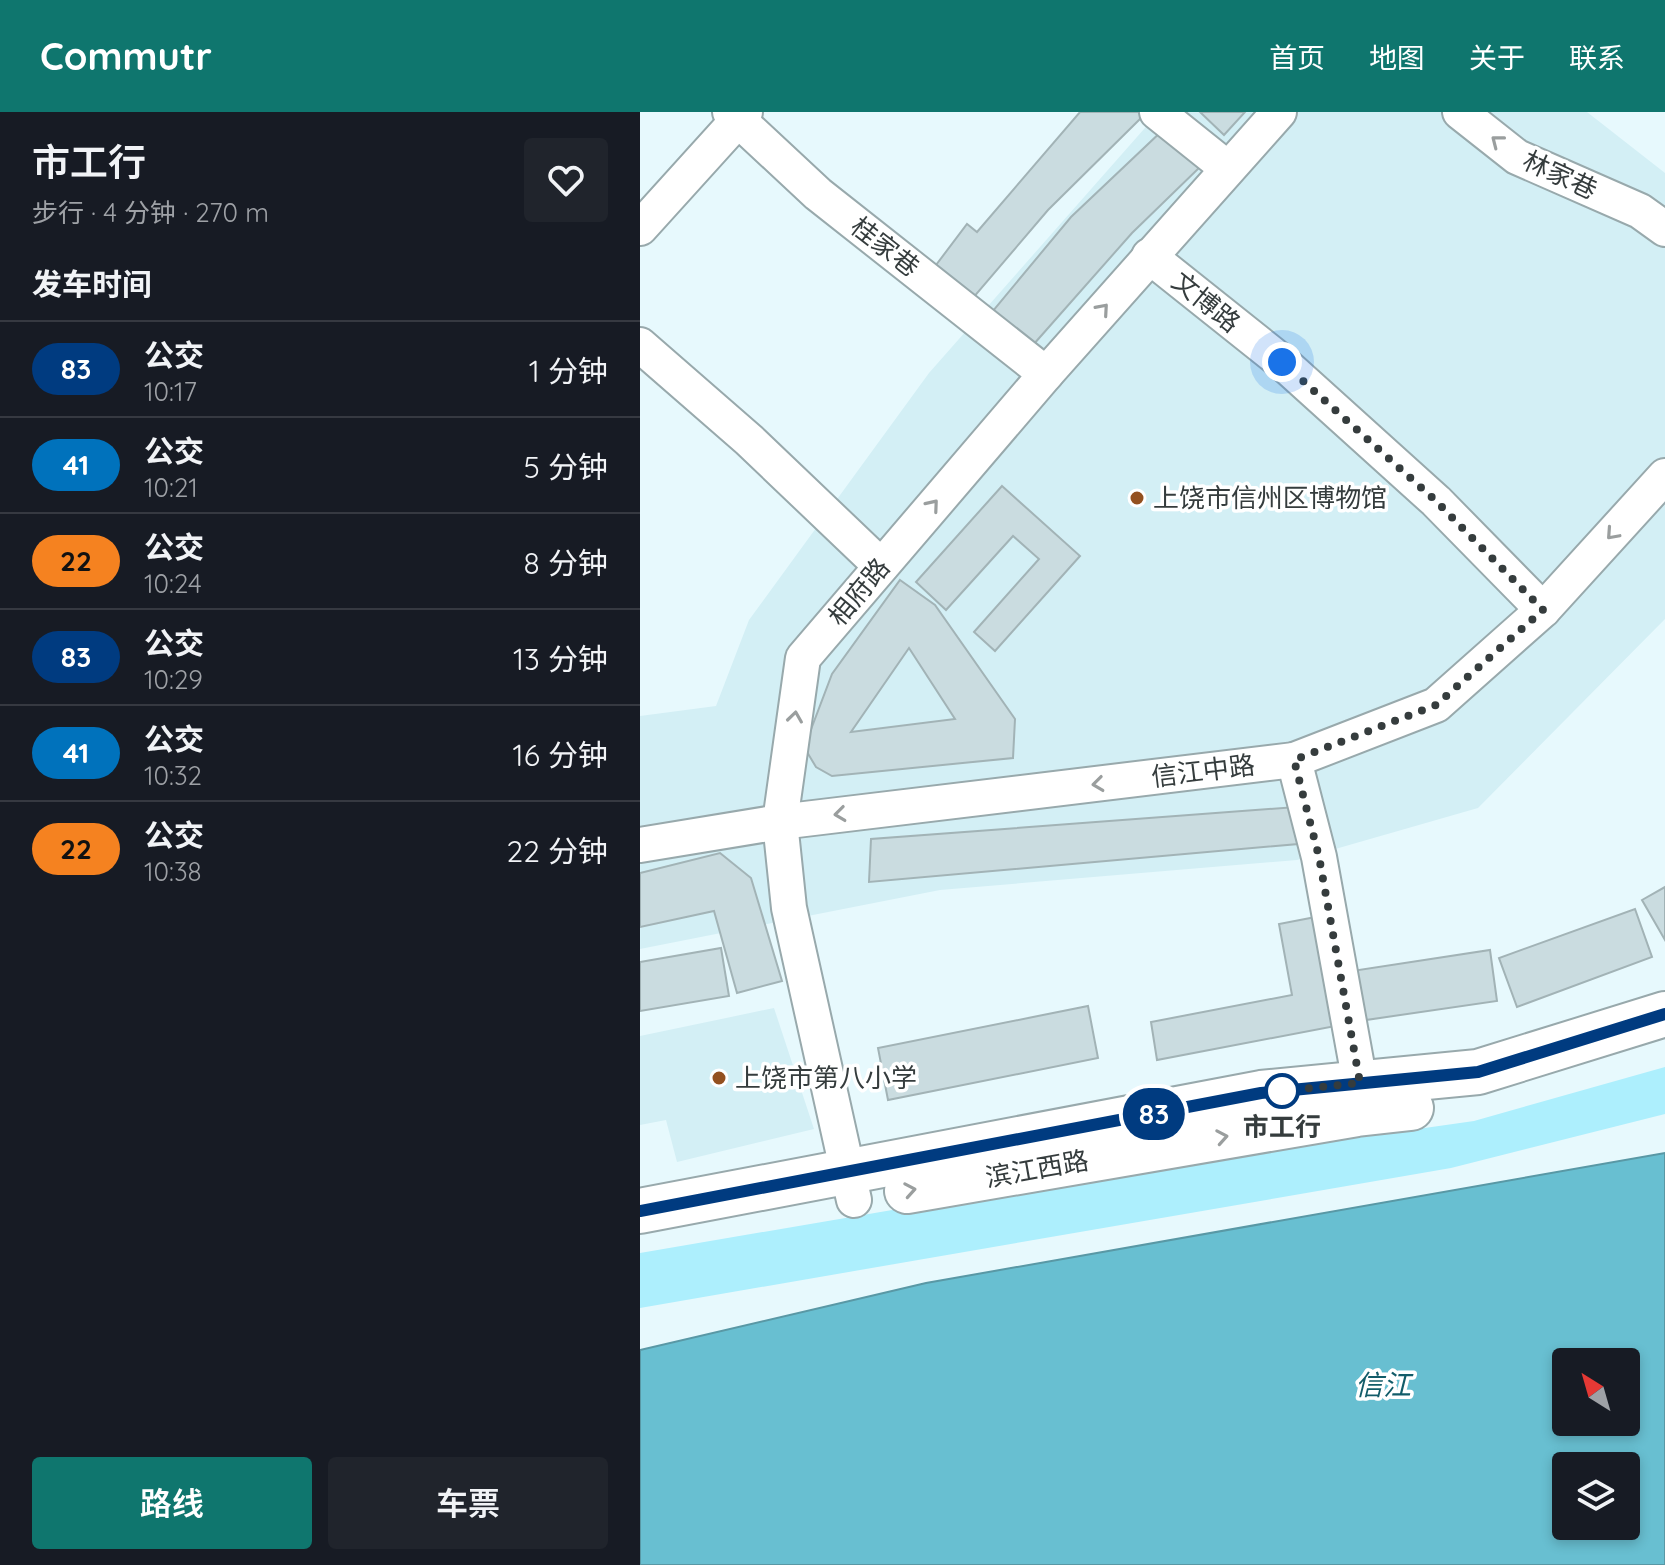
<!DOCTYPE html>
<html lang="zh">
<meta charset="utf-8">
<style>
body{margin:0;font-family:Quicksand,"Noto Sans SC",sans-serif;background:#20242c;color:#f1f3f6;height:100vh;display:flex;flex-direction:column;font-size:30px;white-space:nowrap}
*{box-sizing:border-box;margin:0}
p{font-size:26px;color:#9ea1a6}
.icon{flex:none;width:44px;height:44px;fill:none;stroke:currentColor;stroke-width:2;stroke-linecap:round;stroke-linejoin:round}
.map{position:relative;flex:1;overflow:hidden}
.panel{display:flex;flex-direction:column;background:#171b24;width:640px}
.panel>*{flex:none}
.badge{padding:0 16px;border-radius:26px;font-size:28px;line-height:52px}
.needle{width:52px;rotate:323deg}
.fabs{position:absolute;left:912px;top:1236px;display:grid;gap:16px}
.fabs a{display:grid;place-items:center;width:88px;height:88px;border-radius:8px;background:#171b24;box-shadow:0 4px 12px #0003;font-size:40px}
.you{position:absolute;width:40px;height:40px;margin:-20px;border:6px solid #fff;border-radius:50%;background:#1a73e8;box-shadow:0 0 0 12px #1a73e833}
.map>.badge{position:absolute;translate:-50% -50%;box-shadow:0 0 0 4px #fff}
h2{padding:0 32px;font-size:30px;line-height:72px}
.round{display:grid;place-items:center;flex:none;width:84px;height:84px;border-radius:8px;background:#20242c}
.overview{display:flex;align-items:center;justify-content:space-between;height:136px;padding:0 32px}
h1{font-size:38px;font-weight:600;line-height:60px}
.button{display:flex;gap:16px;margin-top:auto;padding:16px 32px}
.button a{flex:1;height:92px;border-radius:8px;background:#0f766e;color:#fff;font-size:32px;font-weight:600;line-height:92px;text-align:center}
.button a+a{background:#20242c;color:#f1f3f6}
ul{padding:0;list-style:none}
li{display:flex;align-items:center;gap:24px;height:96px;padding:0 32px;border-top:2px solid #363941}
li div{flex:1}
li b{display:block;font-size:30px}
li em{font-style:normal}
li .badge{min-width:88px;font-weight:700;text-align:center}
header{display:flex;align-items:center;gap:48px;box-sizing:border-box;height:112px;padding:0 40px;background:#0f766e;color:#fff}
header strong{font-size:38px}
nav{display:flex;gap:44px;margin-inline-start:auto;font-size:28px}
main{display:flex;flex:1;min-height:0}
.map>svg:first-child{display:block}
</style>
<header>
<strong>Commutr</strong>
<nav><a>首页</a><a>地图</a><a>关于</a><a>联系</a></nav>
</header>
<main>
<section class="panel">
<div class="overview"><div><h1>市工行</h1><p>步行 · 4 分钟 · 270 m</p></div><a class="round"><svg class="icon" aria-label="heart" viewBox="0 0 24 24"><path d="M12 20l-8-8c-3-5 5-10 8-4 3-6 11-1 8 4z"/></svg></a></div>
<h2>发车时间</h2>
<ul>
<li><span class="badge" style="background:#003b80;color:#fff">83</span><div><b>公交</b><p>10:17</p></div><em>1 分钟</em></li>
<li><span class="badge" style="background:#0072bc;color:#fff">41</span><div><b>公交</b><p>10:21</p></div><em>5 分钟</em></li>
<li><span class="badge" style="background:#f58220;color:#111">22</span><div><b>公交</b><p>10:24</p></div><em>8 分钟</em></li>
<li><span class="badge" style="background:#003b80;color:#fff">83</span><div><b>公交</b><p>10:29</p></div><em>13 分钟</em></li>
<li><span class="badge" style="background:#0072bc;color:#fff">41</span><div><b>公交</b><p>10:32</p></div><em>16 分钟</em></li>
<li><span class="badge" style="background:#f58220;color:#111">22</span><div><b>公交</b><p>10:38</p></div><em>22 分钟</em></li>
</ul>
<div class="button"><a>路线</a><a>车票</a></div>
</section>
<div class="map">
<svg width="1025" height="1453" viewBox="0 0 1025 1453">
<rect width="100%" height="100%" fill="#e7f9fd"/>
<!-- built -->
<g fill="#d3eff5">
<polygon points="519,0 947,0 1025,61 1025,507 838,696 657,748 300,778 0,837 0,604 76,594 109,508 289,261"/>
<polygon points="134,896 174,1017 37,1050 26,1008 0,1013 0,924"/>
</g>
<!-- green -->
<polygon fill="#adeffd" points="1025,955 1025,1002 811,1056 0,1196 0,1141 481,1059 834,1009"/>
<!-- water -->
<path fill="#68bfd1" stroke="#5998a5" stroke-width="2" fill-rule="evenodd" d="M1025,1041V1453H0V1238L286,1171ZM926,1250H986V1310H926ZM926,1354H986V1414H926Z"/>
<!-- building -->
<g fill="#cadce0" stroke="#a2b3b6" stroke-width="2" fill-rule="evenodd">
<polygon points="440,0 500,0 504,3 408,98 333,186 293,157 327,112 337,120"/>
<polygon points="560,0 605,0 584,23"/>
<polygon points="524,17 561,54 492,121 393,233 352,200 431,105"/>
<polygon points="362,374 440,444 355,539 334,520 399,447 373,424 306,498 276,470"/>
<path d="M260,468L295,493L375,607L373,646L192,664L176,655L167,640V628L192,562ZM269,536L315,607L211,620Z"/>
<polygon points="656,695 658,732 229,770 231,727"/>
<polygon points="80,741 111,766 142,869 97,881 74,799 0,815 0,761"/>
<polygon points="1025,775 1025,828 1002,788"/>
<polygon points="995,797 1012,845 877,895 859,846"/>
<polygon points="686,803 706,912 517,948 511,910 652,883 639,812"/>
<polygon points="81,836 89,884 0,899 0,850"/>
<polygon points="850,838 857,889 719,909 712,859"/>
<polygon points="448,894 458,946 248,988 238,936"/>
</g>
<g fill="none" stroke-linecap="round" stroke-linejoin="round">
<defs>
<g id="minor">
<polyline points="90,0 178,82 406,262"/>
<polyline points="517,0 587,56"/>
<polyline points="820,0 877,45 1000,99 1025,117"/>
<polyline points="0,116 105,0"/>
<polyline points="509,144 642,250 796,389 903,498"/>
<polyline points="0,233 109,328 241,454"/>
<polyline points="654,648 679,745 720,971"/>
<polyline points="0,733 140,710 654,648 796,593 903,498 1025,364"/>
<polyline points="214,1088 149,796 140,710 163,546 406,262 639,0"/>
</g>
<g id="major">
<polyline points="267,1079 717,1002 771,996"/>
<polyline points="0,1099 621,981 838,960 1025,902"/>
</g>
</defs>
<!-- minor casing -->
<use href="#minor" stroke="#98a9ac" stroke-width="38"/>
<!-- major casing -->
<use href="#major" stroke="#98a9ac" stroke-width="48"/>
<!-- minor -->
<use href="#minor" stroke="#fff" stroke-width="34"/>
<!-- major -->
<use href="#major" stroke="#fff" stroke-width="44"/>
</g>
<!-- one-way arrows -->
<defs><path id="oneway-chevron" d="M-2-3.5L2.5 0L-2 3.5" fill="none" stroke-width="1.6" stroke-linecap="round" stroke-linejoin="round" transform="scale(2)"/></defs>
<g stroke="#9a9e9e">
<use href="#oneway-chevron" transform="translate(857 29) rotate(-142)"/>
<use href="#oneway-chevron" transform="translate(463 197) rotate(-49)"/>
<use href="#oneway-chevron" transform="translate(293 393) rotate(-50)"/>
<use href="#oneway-chevron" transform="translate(972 422) rotate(132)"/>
<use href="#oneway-chevron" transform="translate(155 605) rotate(-82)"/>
<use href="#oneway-chevron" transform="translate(458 672) rotate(173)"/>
<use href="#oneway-chevron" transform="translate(200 702) rotate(173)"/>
<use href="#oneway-chevron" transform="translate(582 1025) rotate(-10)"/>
<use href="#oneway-chevron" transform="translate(270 1078) rotate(-10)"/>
</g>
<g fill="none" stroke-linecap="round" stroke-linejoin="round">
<defs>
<polyline id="line" points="0,1099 621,981 838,960 1025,902"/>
</defs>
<!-- line casing -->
<use href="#line" stroke="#fff" stroke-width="18"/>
<!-- line -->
<use href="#line" stroke="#003b80" stroke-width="12"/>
<!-- walk -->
<polyline stroke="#353c3d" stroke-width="8" stroke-dasharray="0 14.4" points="642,250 796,389 903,498 796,593 654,648 679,745 720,971 642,979"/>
</g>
<!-- markers -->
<g fill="#93501f" stroke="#fff" stroke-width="3">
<circle cx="497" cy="386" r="8"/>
<circle cx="79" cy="966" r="8"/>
</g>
<circle fill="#fff" stroke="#003b80" stroke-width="4" cx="642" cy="979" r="16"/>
<g text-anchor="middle" stroke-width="7" stroke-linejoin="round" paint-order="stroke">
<!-- street labels -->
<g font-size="26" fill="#353c3d" stroke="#fff">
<text transform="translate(920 63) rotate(25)" y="9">林家巷</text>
<text transform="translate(245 135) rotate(38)" y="9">桂家巷</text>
<text transform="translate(566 190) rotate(39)" y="9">文博路</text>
<text transform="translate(219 480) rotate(-50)" y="9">相府路</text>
<text transform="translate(563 659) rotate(-7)" y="9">信江中路</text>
<text transform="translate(397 1057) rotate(-10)" y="9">滨江西路</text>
</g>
<!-- poi labels -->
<g font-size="26" fill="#353c3d" stroke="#fff" text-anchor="start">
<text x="513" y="395">上饶市信州区博物馆</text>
<text x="95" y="975">上饶市第八小学</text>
</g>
<!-- stop labels -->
<g font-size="26" font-weight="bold" fill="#353c3d" stroke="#fff">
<text x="642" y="1024">市工行</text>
</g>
<!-- water labels -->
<g font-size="28" font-style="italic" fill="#125c69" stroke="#fff">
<text x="743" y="1283">信江</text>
</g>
</g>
</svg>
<div class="fabs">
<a><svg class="needle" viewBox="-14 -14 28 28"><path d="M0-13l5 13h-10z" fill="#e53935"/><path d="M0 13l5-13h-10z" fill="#9ea1a6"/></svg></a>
<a><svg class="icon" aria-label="layers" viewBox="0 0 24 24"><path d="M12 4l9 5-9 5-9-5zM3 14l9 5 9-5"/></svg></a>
</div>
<div class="you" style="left:642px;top:250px"></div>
<b class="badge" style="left:514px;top:1002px;background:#003b80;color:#fff">83</b>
</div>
</main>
